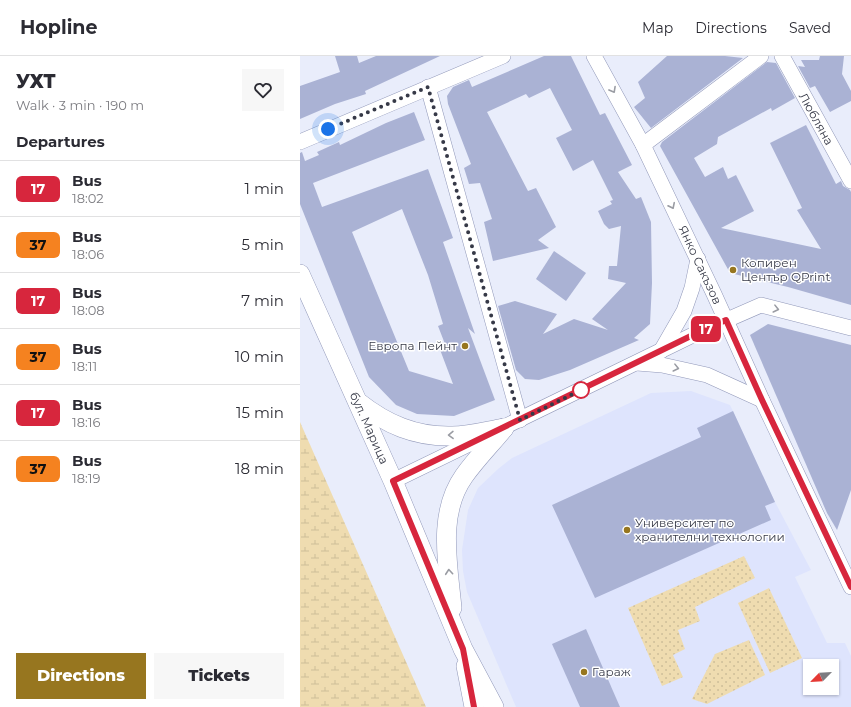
<!DOCTYPE html>
<meta charset="utf-8">
<style>
body{margin:0;font-family:Montserrat,sans-serif;background:#f7f7f7;color:#2b2b33;height:100vh;display:flex;flex-direction:column;font-size:15px;white-space:nowrap}
*{box-sizing:border-box;margin:0}
p{font-size:13px;color:#7c7c81}
.icon{flex:none;width:22px;height:22px;fill:none;stroke:currentColor;stroke-width:2;stroke-linecap:round;stroke-linejoin:round}
.map{position:relative;flex:1;overflow:hidden}
.panel{display:flex;flex-direction:column;background:#fff;width:300px}
.panel>*{flex:none}
.badge{padding:0 8px;border-radius:6px;font-size:14px;line-height:26px}
.needle{width:26px;rotate:246deg}
.controls{position:absolute;left:503px;top:603px;display:grid;gap:8px}
.controls a{display:grid;place-items:center;width:36px;height:36px;border-radius:0px;background:#fff;box-shadow:0 1px 3px #0004;font-size:20px}
.you{position:absolute;width:20px;height:20px;margin:-10px;border:3px solid #fff;border-radius:50%;background:#1a73e8;box-shadow:0 0 0 6px #1a73e833}
.map>.badge{position:absolute;translate:-50% -50%;box-shadow:0 0 0 2px #fff}
h2{padding:0 16px;font-size:15px;line-height:36px}
.round{display:grid;place-items:center;flex:none;width:42px;height:42px;border-radius:0px;background:#f7f7f7}
.headline{display:flex;align-items:center;justify-content:space-between;height:68px;padding:0 16px}
h1{font-size:19px;font-weight:800;line-height:30px}
.button{display:flex;gap:8px;margin-top:auto;padding:8px 16px}
.button a{flex:1;height:46px;border-radius:0px;background:#97761f;color:#fff;font-size:16px;font-weight:800;line-height:46px;text-align:center}
.button a+a{background:#f7f7f7;color:#2b2b33}
ul{padding:0;list-style:none}
li{display:flex;align-items:center;gap:12px;height:56px;padding:0 16px;border-top:1px solid #e1e1e2}
li div{flex:1}
li b{display:block;font-size:15px}
li em{font-style:normal}
li .badge{min-width:44px;font-weight:700;text-align:center}
header{display:flex;align-items:center;gap:24px;box-sizing:border-box;height:56px;padding:0 20px;background:#fff;border-bottom:1px solid #e1e1e2}
header strong{font-size:19px}
nav{display:flex;gap:22px;margin-inline-start:auto;font-size:14px}
main{display:flex;flex:1;min-height:0}
.map>svg:first-child{display:block}
</style>
<header>
<strong>Hopline</strong>
<nav><a>Map</a><a>Directions</a><a>Saved</a></nav>
</header>
<main>
<section class="panel">
<div class="headline"><div><h1>УХТ</h1><p>Walk · 3 min · 190 m</p></div><a class="round"><svg class="icon" aria-label="heart" viewBox="0 0 24 24"><path d="M12 20l-8-8c-3-5 5-10 8-4 3-6 11-1 8 4z"/></svg></a></div>
<h2>Departures</h2>
<ul>
<li><span class="badge" style="background:#d7263d;color:#fff">17</span><div><b>Bus</b><p>18:02</p></div><em>1 min</em></li>
<li><span class="badge" style="background:#f58220;color:#111">37</span><div><b>Bus</b><p>18:06</p></div><em>5 min</em></li>
<li><span class="badge" style="background:#d7263d;color:#fff">17</span><div><b>Bus</b><p>18:08</p></div><em>7 min</em></li>
<li><span class="badge" style="background:#f58220;color:#111">37</span><div><b>Bus</b><p>18:11</p></div><em>10 min</em></li>
<li><span class="badge" style="background:#d7263d;color:#fff">17</span><div><b>Bus</b><p>18:16</p></div><em>15 min</em></li>
<li><span class="badge" style="background:#f58220;color:#111">37</span><div><b>Bus</b><p>18:19</p></div><em>18 min</em></li>
</ul>
<div class="button"><a>Directions</a><a>Tickets</a></div>
</section>
<div class="map">
<svg width="551" height="651" viewBox="0 0 551 651">
<defs>
<pattern id="wetland-marsh" width="20" height="14" patternUnits="userSpaceOnUse"><rect width="20" height="14" fill="#efdcb0"/><path d="M1 5h8M5 5V1M11 12h8M15 12V8" fill="none" stroke="#cebe99"/></pattern>
<pattern id="park-dots" width="8" height="8" patternUnits="userSpaceOnUse"><rect width="8" height="8" fill="#efdcb0"/><path d="M2 2h.1M6 6h.1" fill="none" stroke="#cebe99" stroke-width="1.8" stroke-linecap="round"/></pattern>
</defs>
<rect width="100%" height="100%" fill="#e9edfb"/>
<!-- built -->
<path fill="#dee4fd" fill-rule="evenodd" d="M391,335L430,349L433,355L475,446L511,514L495,521L527,587H545L551,600V651H216L167,536L163,515L162,494L168,454L178,432L198,413L212,402L351,337ZM510,610H532V632H510Z"/>
<!-- wetland -->
<polygon fill="url(#wetland-marsh)" points="0,366 126,651 0,651"/>
<!-- park -->
<g fill="url(#park-dots)">
<polygon points="444,500 455,522 395,551 400,565 378,574 385,593 373,599 383,621 362,630 328,552"/>
<polygon points="469,532 502,602 470,617 438,547"/>
<polygon points="449,584 465,619 407,648 392,643 415,598"/>
</g>
<!-- building -->
<g fill="#aab2d4" fill-rule="evenodd">
<polygon points="35,0 57,0 59,7 76,0 140,0 65,35 66,38 35,48 0,63 0,30 40,16"/>
<polygon points="244,0 271,0 300,59 305,57 332,109 318,116 336,143 341,141 351,166 352,227 350,268 334,282 339,284 270,314 239,324 225,323 216,314 198,250 215,245 257,258 243,278 274,263 308,274 292,263 326,227 308,223 309,210 317,210 321,170 309,173 304,168 298,155 312,148 310,145 313,144 293,104 273,115 256,82 272,74 250,32 229,42 226,38 187,56 228,135 236,132 256,171 238,184 249,192 193,205 184,166 192,163 180,127 169,128 164,112 171,108 148,48 147,40 153,31 169,24 172,31"/>
<polygon points="367,0 425,0 443,2 351,72 334,51 345,42 338,26"/>
<polygon points="520,0 544,0 542,18 551,35 551,45 530,56 515,30 510,32 498,10 505,11 501,4 519,4"/>
<polygon points="467,6 476,7 495,42 472,55 471,52 418,81 417,88 394,102 405,121 423,111 428,123 436,119 454,155 421,172 521,193 497,154 502,152 470,87 506,69 536,128 541,125 543,130 550,134 551,136 551,249 488,231 430,217 360,90 362,86"/>
<path d="M114,56L125,84L13,127L22,151L128,113L153,182L143,186L175,278L168,272L195,344L154,360L117,358L96,349L69,321L0,148V97L2,96L5,105L19,99L17,96L39,86L40,89L86,67ZM102,153L128,219L143,268L138,270L145,288L139,291L153,328L109,315L52,176Z"/>
<polygon points="254,195 286,217 266,245 236,223"/>
<polygon points="468,268 551,289 551,434 537,474 527,457 450,279"/>
<polygon points="433,355 475,446 465,450 471,464 295,542 252,449 401,381 397,372"/>
<polygon points="286,573 320,651 280,651 252,588"/>
</g>
<g fill="none" stroke-linecap="round" stroke-linejoin="round">
<defs>
<g id="minor">
<polyline points="294,0 343,89 414,238 462,344 551,531"/>
<polyline points="482,0 551,125"/>
<polyline points="128,31 220,364"/>
<polyline points="0,86 203,0"/>
<polyline points="343,89 461,0"/>
<polyline points="361,295 384,255 392,232 398,203"/>
<polyline points="337,307 362,309 407,319 462,344"/>
<polyline points="93,425 397,277 461,249 551,272"/>
</g>
<g id="tertiary">
<polyline points="0,218 93,425 163,593 194,651"/>
<path d="M58,346C86,368 115,381 152,380C169,380 187,375 204,372"/>
<path d="M152,552C148,508 137,458 164,420C176,403 191,388 204,372"/>
<polyline points="166,610 174,651"/>
</g>
</defs>
<!-- minor casing -->
<use href="#minor" stroke="#9198b9" stroke-width="16"/>
<!-- tertiary casing -->
<use href="#tertiary" stroke="#9198b9" stroke-width="20"/>
<!-- minor -->
<use href="#minor" stroke="#fff" stroke-width="15"/>
<!-- tertiary -->
<use href="#tertiary" stroke="#fff" stroke-width="19"/>
</g>
<!-- one-way arrows -->
<defs><path id="oneway-chevron" d="M-2-3.5L2.5 0L-2 3.5" fill="none" stroke-width="1.6" stroke-linecap="round" stroke-linejoin="round"/></defs>
<g stroke="#9a9ca3">
<use href="#oneway-chevron" transform="translate(313 34) rotate(61)"/>
<use href="#oneway-chevron" transform="translate(372 150) rotate(64)"/>
<use href="#oneway-chevron" transform="translate(476 253) rotate(14)"/>
<use href="#oneway-chevron" transform="translate(376 312) rotate(14)"/>
<use href="#oneway-chevron" transform="translate(151 379) rotate(179)"/>
<use href="#oneway-chevron" transform="translate(149 516) rotate(-95)"/>
</g>
<g fill="none" stroke-linecap="round" stroke-linejoin="round">
<defs>
<polyline id="line" points="174,651 163,593 93,425 397,277 426,264 462,344 551,531"/>
</defs>
<!-- line casing -->
<use href="#line" stroke="#fff" stroke-width="9"/>
<!-- line -->
<use href="#line" stroke="#d7263d" stroke-width="6"/>
<!-- walk -->
<polyline stroke="#363947" stroke-width="4" stroke-dasharray="0 7.2" points="28,73 128,31 220,364 285,332 281,334"/>
</g>
<!-- markers -->
<g fill="#97761f" stroke="#fff" stroke-width="1.5">
<circle cx="433" cy="214" r="4"/>
<circle cx="165" cy="290" r="4"/>
<circle cx="327" cy="474" r="4"/>
<circle cx="284" cy="616" r="4"/>
</g>
<circle fill="#fff" stroke="#d7263d" stroke-width="2" cx="281" cy="334" r="8"/>
<g text-anchor="middle" stroke-width="3" stroke-linejoin="round" paint-order="stroke">
<!-- street labels -->
<g font-size="12" fill="#363947" stroke="#fff">
<text transform="translate(516 63) rotate(61)" y="4">Любляна</text>
<text transform="translate(400 209) rotate(65)" y="4">Янко Сакъзов</text>
<text transform="translate(69 372) rotate(66)" y="4">бул. Марица</text>
</g>
<!-- poi labels -->
<g font-size="12" fill="#363947" stroke="#fff" text-anchor="start">
<text x="441" y="211">Копирен<tspan x="441" dy="14">Център QPrint</tspan></text>
<text x="157" y="294" text-anchor="end">Европа Пейнт</text>
<text x="335" y="471">Университет по<tspan x="335" dy="14">хранителни технологии</tspan></text>
<text x="292" y="620">Гараж</text>
</g>
</g>
</svg>
<div class="controls">
<a><svg class="needle" viewBox="-14 -14 28 28"><path d="M0-13l5 13h-10z" fill="#e53935"/><path d="M0 13l5-13h-10z" fill="#7c7c81"/></svg></a>
</div>
<div class="you" style="left:28px;top:73px"></div>
<b class="badge" style="left:406px;top:273px;background:#d7263d;color:#fff">17</b>
</div>
</main>
